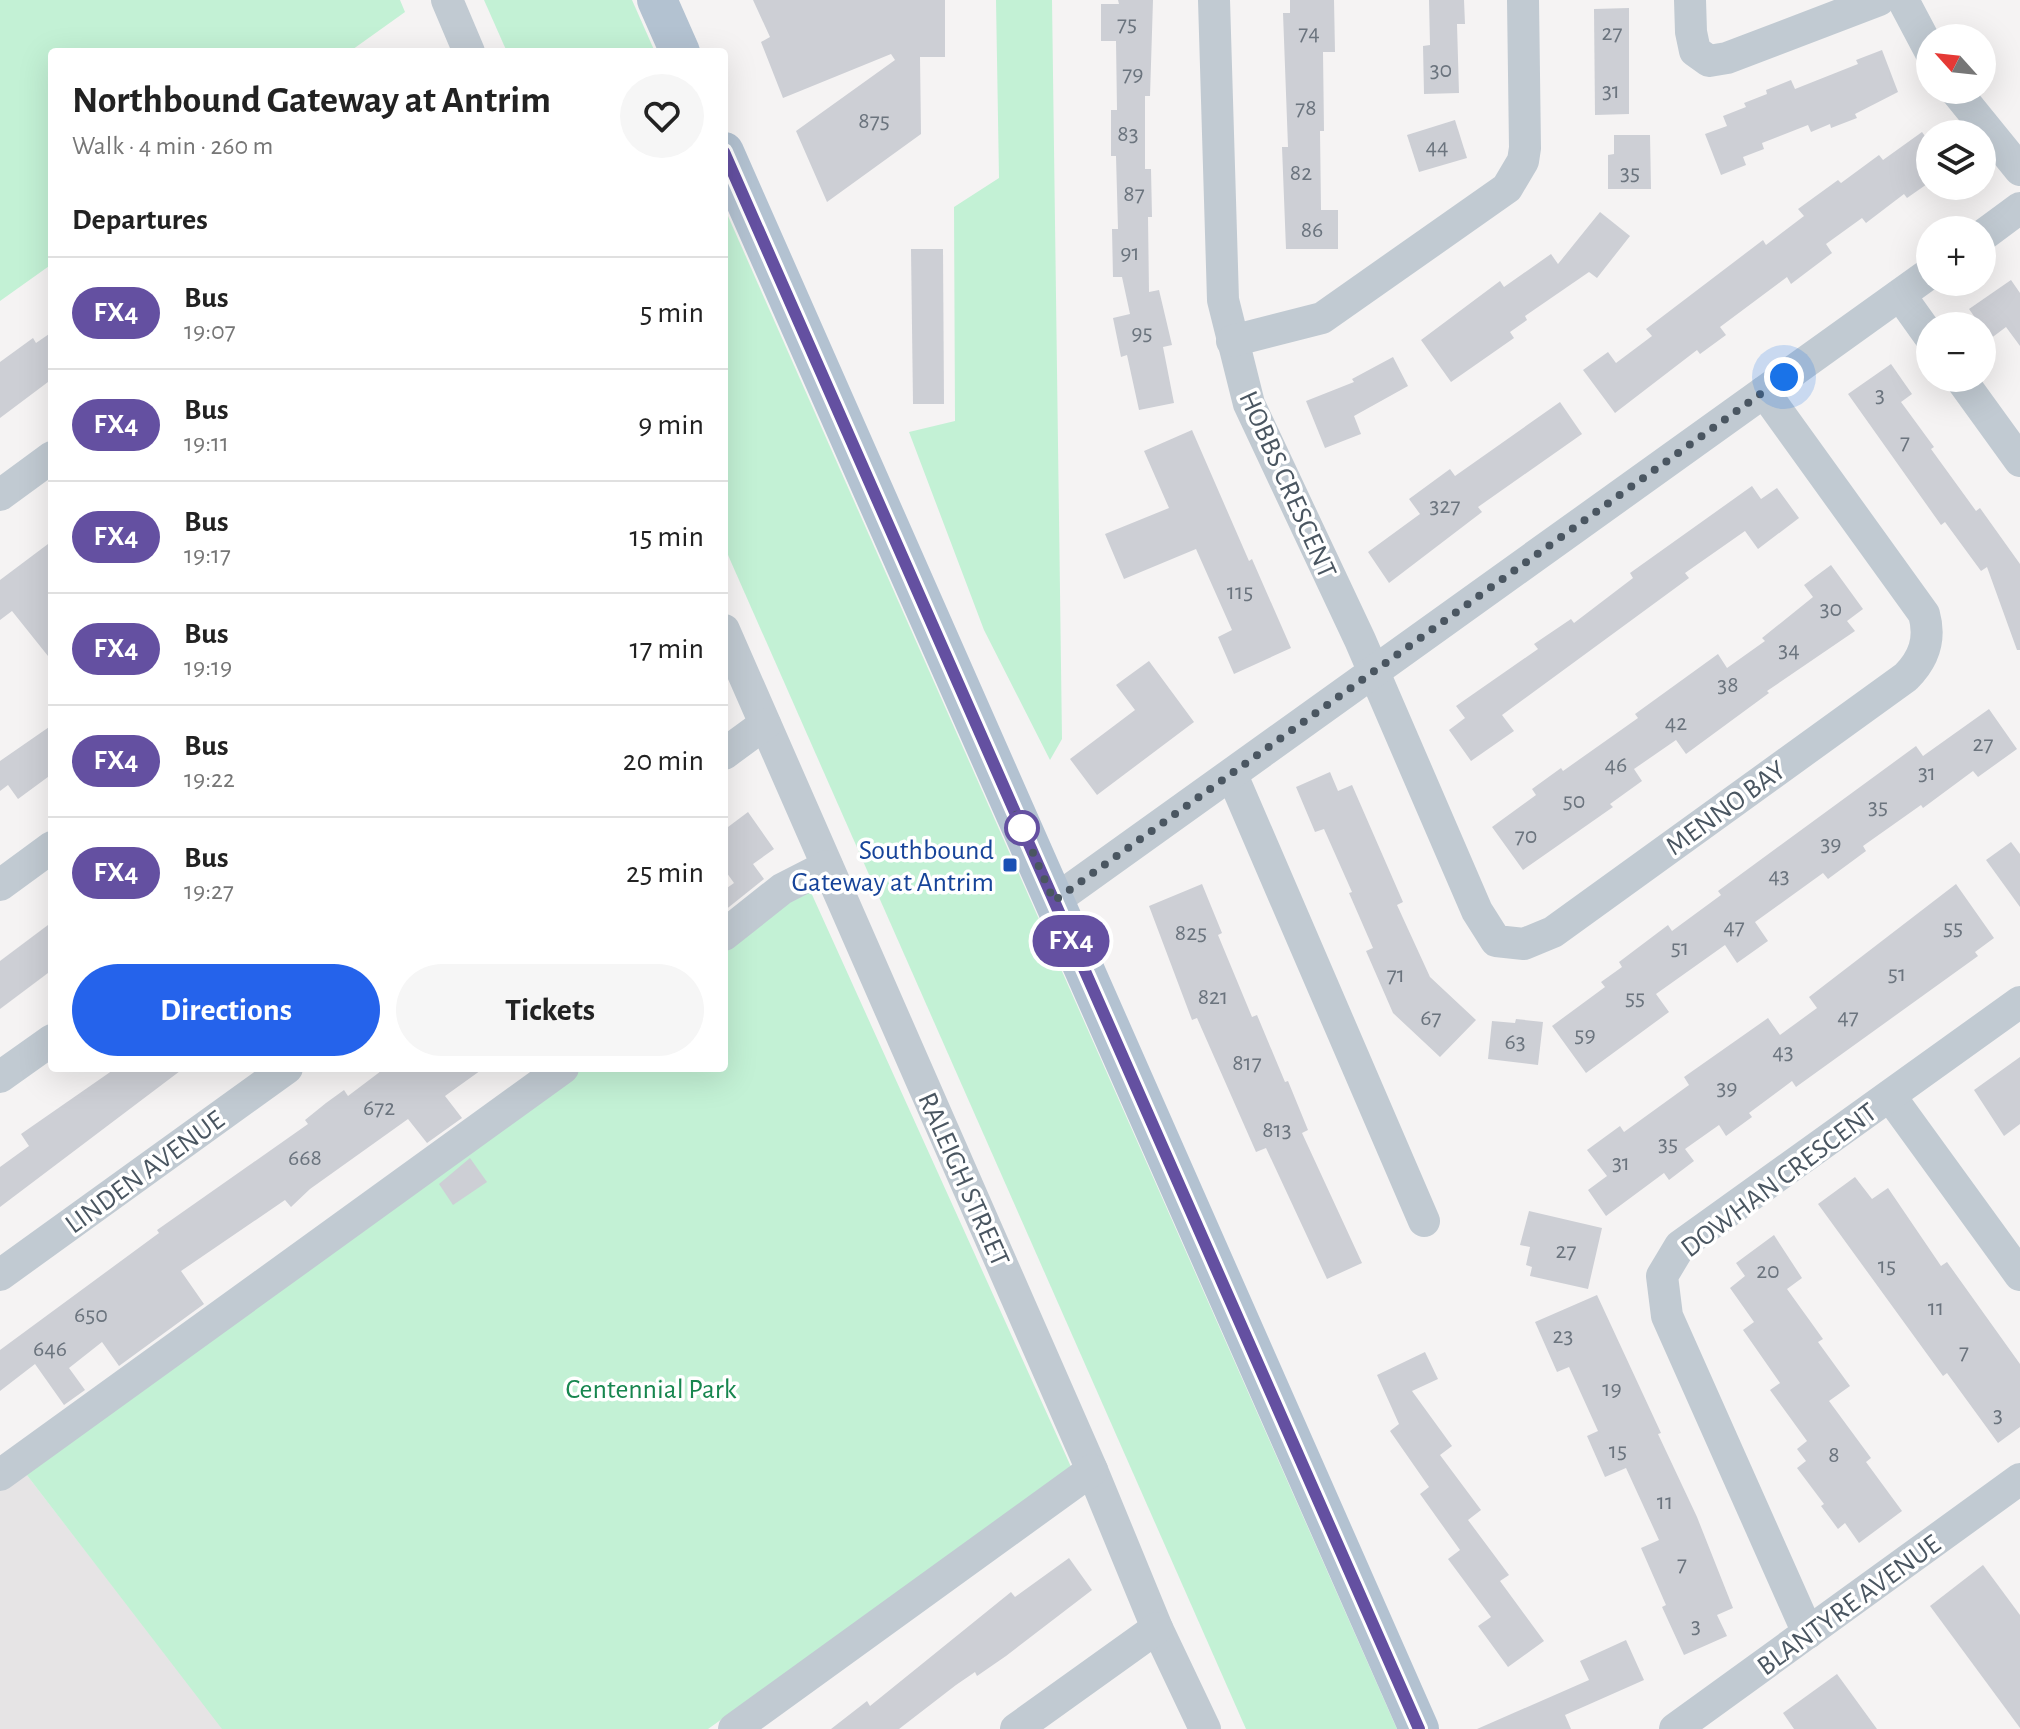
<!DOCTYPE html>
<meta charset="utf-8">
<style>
body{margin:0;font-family:"Alegreya Sans",sans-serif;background:#f6f6f6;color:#222;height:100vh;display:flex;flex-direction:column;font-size:30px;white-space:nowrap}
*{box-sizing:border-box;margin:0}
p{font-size:26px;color:#767676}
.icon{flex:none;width:44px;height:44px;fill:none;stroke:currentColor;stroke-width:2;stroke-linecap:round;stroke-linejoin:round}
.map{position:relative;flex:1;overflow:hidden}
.drawer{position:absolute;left:48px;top:48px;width:680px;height:1024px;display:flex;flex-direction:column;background:#fff;border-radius:8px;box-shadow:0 8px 32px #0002}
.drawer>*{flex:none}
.badge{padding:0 16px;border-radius:26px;font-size:28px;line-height:52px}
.needle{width:52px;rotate:297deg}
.fabs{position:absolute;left:1916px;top:24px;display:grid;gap:16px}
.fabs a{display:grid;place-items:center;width:80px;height:80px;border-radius:50%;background:#fff;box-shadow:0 8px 32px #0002;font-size:40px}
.you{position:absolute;width:40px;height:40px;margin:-20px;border:6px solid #fff;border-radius:50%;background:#1a73e8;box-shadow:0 0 0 12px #1a73e833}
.map>.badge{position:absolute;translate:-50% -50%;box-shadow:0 0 0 4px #fff}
h2{padding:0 24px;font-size:30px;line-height:72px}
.round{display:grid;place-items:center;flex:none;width:84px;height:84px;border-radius:42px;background:#f6f6f6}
.summary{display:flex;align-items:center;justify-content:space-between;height:136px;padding:0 24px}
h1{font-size:38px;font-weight:700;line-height:60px}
.action{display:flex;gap:16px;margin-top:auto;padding:16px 24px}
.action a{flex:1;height:92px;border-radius:48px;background:#2563eb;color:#fff;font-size:32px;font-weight:700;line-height:92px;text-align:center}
.action a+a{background:#f6f6f6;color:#222}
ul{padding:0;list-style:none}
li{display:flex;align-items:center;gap:24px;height:112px;padding:0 24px;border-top:2px solid #e0e0e0}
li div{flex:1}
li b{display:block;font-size:30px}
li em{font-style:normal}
li .badge{min-width:88px;font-weight:700;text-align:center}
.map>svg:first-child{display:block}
</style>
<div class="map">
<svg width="2020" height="1729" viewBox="0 0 2020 1729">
<rect width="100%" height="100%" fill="#f5f3f3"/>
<!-- education -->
<polygon fill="#e6e4e5" points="23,1470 223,1729 0,1729 0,1486"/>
<!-- green -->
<g fill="#c3f1d5">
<polygon points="0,0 400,0 405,12 349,52 52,52 52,264 0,301"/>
<polygon points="484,0 632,0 655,52 507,52"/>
<polygon points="996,0 1052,0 1062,739 1050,760 984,630 909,432 955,421 954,207 999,178"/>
<polygon points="724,207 1397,1729 1246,1729 724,546"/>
<polygon points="809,888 1072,1469 708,1729 222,1729 23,1470 562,1068 724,1068 724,950"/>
</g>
<!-- building -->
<g fill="#cdcfd5">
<polygon points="753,0 945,0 945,57 920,57 921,134 827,202 796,131 895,60 891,54 783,98 761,42 770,37"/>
<polygon points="1118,0 1153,0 1150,96 1145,96 1145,169 1151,169 1152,217 1148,217 1149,292 1159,290 1172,345 1163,347 1174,403 1139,410 1127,355 1121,357 1113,318 1130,314 1122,277 1113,277 1112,229 1118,229 1116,156 1111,156 1111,110 1117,110 1116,41 1101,41 1101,4 1119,4"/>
<polygon points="1290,0 1334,0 1335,52 1323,52 1324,131 1320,131 1321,210 1338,210 1338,249 1286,249 1282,147 1288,147 1283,13 1290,13"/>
<polygon points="1429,0 1464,0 1465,24 1457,24 1459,93 1424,94 1423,46 1430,45"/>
<polygon points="1629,8 1629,114 1595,115 1594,9"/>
<polygon points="1882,50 1898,92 1855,114 1857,118 1831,128 1830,124 1811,132 1808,125 1762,143 1764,149 1743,157 1746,165 1721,175 1705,134 1727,126 1723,116 1746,107 1744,103 1767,94 1766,90 1791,80 1795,89 1858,64 1856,60"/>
<polygon points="1455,120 1467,158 1419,172 1407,135"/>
<polygon points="1922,132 1930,143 1930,182 1907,198 1904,194 1866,223 1862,218 1826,244 1832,253 1791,284 1787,277 1720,327 1726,335 1700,354 1697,350 1615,413 1583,370 1608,352 1616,363 1652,336 1646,329 1763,240 1766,245 1804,216 1798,209 1838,180 1841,183 1879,155 1883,160"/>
<polygon points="1614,135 1650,135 1651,189 1608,189 1608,155 1614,154"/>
<polygon points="1600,212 1630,236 1597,278 1589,272 1525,316 1527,320 1510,332 1514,338 1451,382 1421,340 1500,281 1504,287 1551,254 1558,264"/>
<polygon points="911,249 943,249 944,404 913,404"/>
<polygon points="2011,280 2020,293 2020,346 2006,327 1990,339 1969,309"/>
<polygon points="52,332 52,379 0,418 0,362 33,338 36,343"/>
<polygon points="1393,357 1408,386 1354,416 1361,434 1325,448 1306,401 1354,382 1352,379"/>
<polygon points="1891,364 1912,394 1901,402 1934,447 1931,449 1976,511 1980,508 2020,564 2020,650 2017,650 1987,567 1981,571 1945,522 1941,525 1848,394"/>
<polygon points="1560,402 1582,434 1478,507 1482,512 1389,583 1368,552 1420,514 1409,499 1450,469 1455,476"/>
<polygon points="1192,430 1249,561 1252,559 1291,648 1234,674 1218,637 1232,630 1196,549 1124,579 1105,534 1169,508 1144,451"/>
<polygon points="1752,486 1761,499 1777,488 1799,518 1758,549 1745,531 1685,573 1689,578 1502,715 1514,731 1471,761 1449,730 1465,718 1456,706 1538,649 1534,644 1571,619 1574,623 1633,578 1630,573"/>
<polygon points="52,541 52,661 12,611 0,620 0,580"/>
<polygon points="1831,565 1863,609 1847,621 1855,631 1767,691 1769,693 1686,754 1676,740 1634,769 1642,781 1610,804 1613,807 1523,870 1492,827 1536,795 1532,789 1561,768 1563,771 1638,718 1635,714 1718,654 1727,668 1765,641 1762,638 1813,597 1804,585"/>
<polygon points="1149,661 1194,722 1097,795 1070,759 1135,710 1116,685"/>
<polygon points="1989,709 2017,749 1978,777 1973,771 1923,808 1921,805 1863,846 1866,851 1828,879 1823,873 1755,922 1768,941 1737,963 1725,945 1656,994 1669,1012 1586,1073 1552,1026 1605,987 1601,982 1622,967 1619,962 1668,925 1672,931 1721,895 1718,891 1916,746 1923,756"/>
<polygon points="52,725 52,774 18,799 8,785 0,791 0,761"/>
<polygon points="1330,772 1338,791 1352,785 1403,902 1397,905 1430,977 1476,1020 1440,1057 1393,1013 1366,951 1373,948 1349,893 1352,892 1324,829 1315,832 1296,787"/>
<polygon points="748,812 774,849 753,864 764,879 724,911 724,890 734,883 724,869 724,830"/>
<polygon points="2011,842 2020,854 2020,907 1986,860"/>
<polygon points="1202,884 1222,933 1218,935 1252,1017 1257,1015 1285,1082 1288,1081 1308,1130 1302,1133 1362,1263 1327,1279 1266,1148 1256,1152 1197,1018 1192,1020 1149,906"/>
<polygon points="1956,884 1994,938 1975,952 1978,956 1796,1087 1792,1081 1749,1113 1752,1117 1726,1136 1719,1125 1685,1149 1694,1161 1669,1180 1664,1173 1606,1216 1588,1190 1607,1176 1587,1150 1620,1126 1624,1132 1689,1085 1684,1077 1768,1018 1780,1035 1817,1008 1809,997"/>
<polygon points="52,922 52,970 0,1009 0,961"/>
<polygon points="1516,1019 1543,1022 1538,1065 1488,1059 1492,1021 1515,1023"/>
<polygon points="2020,1057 2020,1124 2004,1136 1974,1090"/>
<polygon points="116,1068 184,1068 0,1207 0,1167 29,1146 21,1134"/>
<polygon points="385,1068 484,1068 445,1096 462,1118 427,1143 408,1119 310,1189 291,1207 285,1200 181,1271 204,1304 119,1366 102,1342 69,1368 85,1390 64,1405 35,1364 0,1391 0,1350 159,1233 157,1230 308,1124 305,1120 326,1103 344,1090 348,1096"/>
<polygon points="470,1158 487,1182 453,1205 439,1184"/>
<polygon points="1855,1177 1872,1199 1888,1188 1941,1266 1947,1262 2020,1364 2020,1427 1998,1443 1947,1373 1943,1376 1818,1204"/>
<polygon points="1529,1211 1602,1228 1588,1289 1530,1276 1532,1267 1526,1265 1530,1247 1520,1245"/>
<polygon points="1774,1235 1802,1278 1787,1289 1823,1339 1818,1342 1850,1386 1829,1401 1871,1458 1866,1462 1902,1511 1859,1543 1845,1523 1838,1529 1821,1506 1824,1504 1797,1468 1806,1461 1797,1449 1807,1441 1770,1390 1780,1383 1743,1330 1754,1322 1730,1288 1745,1276 1736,1263"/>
<polygon points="1597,1295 1661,1433 1658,1434 1697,1517 1733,1608 1717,1615 1727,1636 1684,1655 1662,1607 1666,1605 1641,1548 1659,1540 1626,1468 1605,1477 1587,1436 1598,1431 1569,1367 1557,1372 1535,1322"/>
<polygon points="1425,1352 1438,1379 1412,1391 1452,1446 1440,1455 1481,1510 1468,1520 1509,1575 1500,1581 1544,1641 1508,1667 1478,1626 1491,1617 1448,1559 1460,1550 1420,1494 1429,1487 1390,1431 1399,1424 1377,1375"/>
<polygon points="1069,1558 1092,1590 1006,1656 977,1676 975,1672 956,1685 899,1729 831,1729 867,1701 870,1706 1011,1592 1015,1597"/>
<polygon points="1983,1565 2020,1615 2020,1728 1930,1606"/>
<polygon points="1626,1640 1644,1680 1565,1715 1571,1729 1477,1729 1589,1680 1580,1661"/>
<polygon points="1837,1674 1877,1729 1794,1729 1783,1713"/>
</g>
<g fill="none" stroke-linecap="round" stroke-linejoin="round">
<!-- minor -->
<g stroke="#c1cad2" stroke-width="32">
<polyline points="447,0 469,52"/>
<path d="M1214,0L1223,300L1249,404L1360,640L1477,911L1496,941L1524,944L1553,932L1906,677C1924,659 1931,639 1924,614L1764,392"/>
<polyline points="1690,0 1691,32 1695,51 1709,61 1727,58 1879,0"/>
<polyline points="1903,0 1930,51"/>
<polyline points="1955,90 2020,170"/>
<polyline points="1982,236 2020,208"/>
<polyline points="1900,295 1930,337"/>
<polyline points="1232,341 1322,318 1507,188 1523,161 1525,148 1523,0"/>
<polyline points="1960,378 2020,461"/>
<polyline points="0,495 52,457"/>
<polyline points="724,630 1092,1470 1157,1628 1205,1729"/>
<polyline points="724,754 765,724"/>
<polyline points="1232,775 1424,1221"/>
<polyline points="0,885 52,847"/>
<polyline points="1054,901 1930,273"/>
<polyline points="724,935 782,889 827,866"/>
<polyline points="0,1077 52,1040"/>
<polyline points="1890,1096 2020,1275"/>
<polyline points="0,1275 287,1068"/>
<polyline points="0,1475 563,1068"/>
<polyline points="1808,1633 1667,1316 1662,1276 1680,1246 2020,1002"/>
<polyline points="734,1729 1092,1470"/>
<polyline points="1016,1729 1157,1628"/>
<polyline points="1675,1729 2020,1479"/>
</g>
<!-- major -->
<g stroke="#b3c2d1" stroke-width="40">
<polyline points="657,0 680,52"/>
<polyline points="724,152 1419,1729"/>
</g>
</g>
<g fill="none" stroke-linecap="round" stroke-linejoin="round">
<defs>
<polyline id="line" points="724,152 1419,1729"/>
</defs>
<!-- line casing -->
<use href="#line" stroke="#fff" stroke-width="18"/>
<!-- line -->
<use href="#line" stroke="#6450a1" stroke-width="12"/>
<!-- walk -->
<polyline stroke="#4a5661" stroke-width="8" stroke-dasharray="0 14.4" points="1022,828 1016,814 1054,901 1784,377"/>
</g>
<!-- markers -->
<circle fill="#fff" stroke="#6450a1" stroke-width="4" cx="1022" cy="828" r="16"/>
<rect fill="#1a4fb4" stroke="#fff" stroke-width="3" x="1002" y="857" width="16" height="16" rx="4"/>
<g text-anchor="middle" stroke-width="7" stroke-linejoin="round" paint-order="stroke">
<!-- number labels -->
<g font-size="24" fill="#6b747e">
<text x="1127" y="31">75</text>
<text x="1309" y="40">74</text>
<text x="1612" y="40">27</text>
<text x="1441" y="77">30</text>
<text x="1133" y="81">79</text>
<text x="1611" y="98">31</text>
<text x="1306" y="115">78</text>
<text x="874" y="128">875</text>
<text x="1128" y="141">83</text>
<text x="1437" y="154">44</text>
<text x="1301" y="180">82</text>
<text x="1630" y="180">35</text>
<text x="1134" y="201">87</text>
<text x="1312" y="237">86</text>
<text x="1130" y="260">91</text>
<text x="1142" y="340">95</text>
<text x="1880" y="402">3</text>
<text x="1905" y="449">7</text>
<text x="1445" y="513">327</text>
<text x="1240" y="599">115</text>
<text x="1831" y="616">30</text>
<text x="1789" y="657">34</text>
<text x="1728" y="692">38</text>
<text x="1676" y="730">42</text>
<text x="1983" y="751">27</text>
<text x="1616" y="772">46</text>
<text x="1927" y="780">31</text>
<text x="1574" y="808">50</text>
<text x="1878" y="814">35</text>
<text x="1526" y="843">70</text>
<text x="1831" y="851">39</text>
<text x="1779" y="883">43</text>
<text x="1734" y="934">47</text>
<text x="1953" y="935">55</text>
<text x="1191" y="940">825</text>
<text x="1680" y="955">51</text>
<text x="1897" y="981">51</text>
<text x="1396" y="982">71</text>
<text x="1213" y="1004">821</text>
<text x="1635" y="1005">55</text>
<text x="1848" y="1024">47</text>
<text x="1431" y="1025">67</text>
<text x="1585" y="1042">59</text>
<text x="1515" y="1049">63</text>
<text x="1783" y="1059">43</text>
<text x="1247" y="1070">817</text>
<text x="1727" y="1095">39</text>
<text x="379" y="1115">672</text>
<text x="1277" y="1137">813</text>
<text x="1668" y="1151">35</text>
<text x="305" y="1165">668</text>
<text x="1621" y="1170">31</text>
<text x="1566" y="1258">27</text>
<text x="1887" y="1273">15</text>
<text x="1768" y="1278">20</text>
<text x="1936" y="1315">11</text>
<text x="91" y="1322">650</text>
<text x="1563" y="1343">23</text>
<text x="50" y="1356">646</text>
<text x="1964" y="1359">7</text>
<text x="1612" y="1396">19</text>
<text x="1998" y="1422">3</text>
<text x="1618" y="1458">15</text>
<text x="1834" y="1462">8</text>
<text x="1665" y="1509">11</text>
<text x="1682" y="1571">7</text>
<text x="1696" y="1633">3</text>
</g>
<!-- street labels -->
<g font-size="28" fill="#4a5661" stroke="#fff">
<text transform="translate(1289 484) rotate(66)" y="10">HOBBS CRESCENT</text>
<text transform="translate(1725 807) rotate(-36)" y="10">MENNO BAY</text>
<text transform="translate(144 1171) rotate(-36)" y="10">LINDEN AVENUE</text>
<text transform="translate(965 1179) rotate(66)" y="10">RALEIGH STREET</text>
<text transform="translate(1778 1179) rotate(-37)" y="10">DOWHAN CRESCENT</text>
<text transform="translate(1848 1604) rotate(-36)" y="10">BLANTYRE AVENUE</text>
</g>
<!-- transit labels -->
<g font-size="28" fill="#164399" stroke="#fff" text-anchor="end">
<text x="994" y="859">Southbound<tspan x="994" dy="32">Gateway at Antrim</tspan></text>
</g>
<!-- park labels -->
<g font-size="28" fill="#17864f" stroke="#fff">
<text x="651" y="1398">Centennial Park</text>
</g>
</g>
</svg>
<div class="fabs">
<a><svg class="needle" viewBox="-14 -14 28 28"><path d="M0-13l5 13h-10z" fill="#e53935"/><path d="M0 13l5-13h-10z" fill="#767676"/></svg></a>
<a><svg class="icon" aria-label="layers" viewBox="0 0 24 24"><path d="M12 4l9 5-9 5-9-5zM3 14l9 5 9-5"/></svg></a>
<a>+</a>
<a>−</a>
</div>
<div class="you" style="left:1784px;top:377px"></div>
<b class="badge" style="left:1071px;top:941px;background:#6450a1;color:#fff">FX4</b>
<section class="drawer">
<div class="summary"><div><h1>Northbound Gateway at Antrim</h1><p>Walk · 4 min · 260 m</p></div><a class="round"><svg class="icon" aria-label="heart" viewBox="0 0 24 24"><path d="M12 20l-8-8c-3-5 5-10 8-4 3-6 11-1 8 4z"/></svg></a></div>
<h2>Departures</h2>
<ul>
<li><span class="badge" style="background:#6450a1;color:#fff">FX4</span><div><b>Bus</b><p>19:07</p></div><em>5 min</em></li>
<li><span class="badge" style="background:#6450a1;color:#fff">FX4</span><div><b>Bus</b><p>19:11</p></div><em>9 min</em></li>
<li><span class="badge" style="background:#6450a1;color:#fff">FX4</span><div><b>Bus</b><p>19:17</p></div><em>15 min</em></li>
<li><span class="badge" style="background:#6450a1;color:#fff">FX4</span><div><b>Bus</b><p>19:19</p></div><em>17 min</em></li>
<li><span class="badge" style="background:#6450a1;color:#fff">FX4</span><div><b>Bus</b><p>19:22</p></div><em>20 min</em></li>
<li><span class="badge" style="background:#6450a1;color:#fff">FX4</span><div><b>Bus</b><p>19:27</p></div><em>25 min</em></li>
</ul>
<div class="action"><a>Directions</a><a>Tickets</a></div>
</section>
</div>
